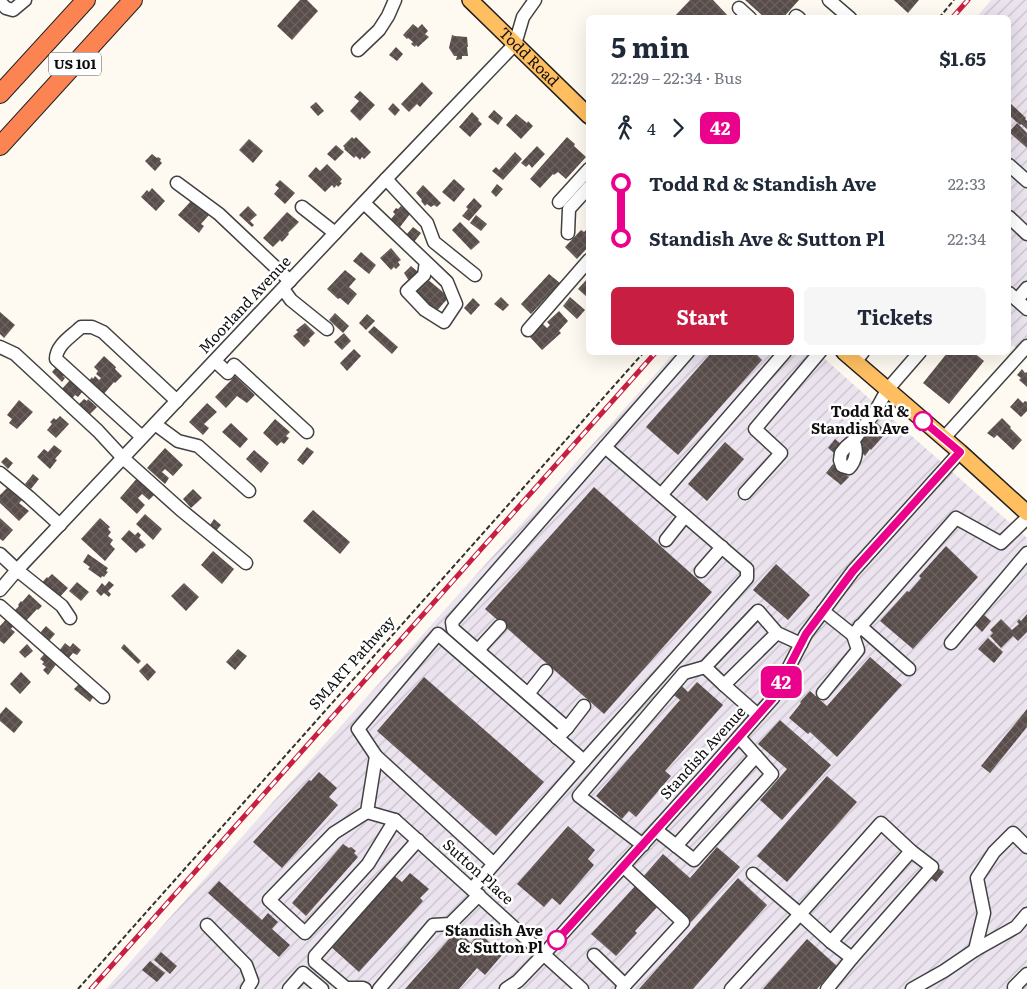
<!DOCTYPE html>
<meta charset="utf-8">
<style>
body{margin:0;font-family:Literata,serif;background:#f6f6f7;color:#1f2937;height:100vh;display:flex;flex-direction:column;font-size:19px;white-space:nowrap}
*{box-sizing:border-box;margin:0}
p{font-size:16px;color:#747a83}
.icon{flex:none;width:28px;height:28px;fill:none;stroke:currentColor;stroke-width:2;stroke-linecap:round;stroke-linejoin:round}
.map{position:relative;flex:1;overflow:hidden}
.details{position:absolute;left:586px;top:15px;width:425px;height:340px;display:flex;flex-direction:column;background:#fff;border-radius:8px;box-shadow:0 5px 20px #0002}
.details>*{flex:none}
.badge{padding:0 10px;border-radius:8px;font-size:18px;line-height:32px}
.map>.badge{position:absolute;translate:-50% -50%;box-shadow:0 0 0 2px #fff}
.legs{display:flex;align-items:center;gap:8px;height:55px;padding:0 25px;font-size:16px}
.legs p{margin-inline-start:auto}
.headline{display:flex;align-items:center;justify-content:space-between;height:85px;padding:0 25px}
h1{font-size:28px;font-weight:700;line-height:38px}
.button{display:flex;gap:10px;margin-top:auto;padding:10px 25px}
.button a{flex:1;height:58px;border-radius:8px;background:#c71e42;color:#fff;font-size:20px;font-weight:700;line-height:58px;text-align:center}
.button a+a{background:#f6f6f7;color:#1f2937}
ul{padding:0 25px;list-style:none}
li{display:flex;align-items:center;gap:18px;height:55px;font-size:19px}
li i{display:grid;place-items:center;width:8px;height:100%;margin:0 6px;background:currentColor}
li i::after{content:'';width:12px;height:12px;margin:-6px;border:4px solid;border-radius:50%;background:#fff}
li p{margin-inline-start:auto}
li:first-child i{background:linear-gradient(#0000 50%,currentColor 0)}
li:last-child i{background:linear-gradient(currentColor 50%,#0000 0)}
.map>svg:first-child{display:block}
</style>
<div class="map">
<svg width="1027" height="989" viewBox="0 0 1027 989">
<defs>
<pattern id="industrial-furrows" width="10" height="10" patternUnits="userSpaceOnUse" patternTransform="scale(1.25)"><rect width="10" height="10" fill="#ebe3ee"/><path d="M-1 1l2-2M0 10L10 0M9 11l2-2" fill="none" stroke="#c8c2cb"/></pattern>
<pattern id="building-cross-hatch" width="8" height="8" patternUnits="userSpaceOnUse" patternTransform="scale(1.25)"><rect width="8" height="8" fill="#584d4a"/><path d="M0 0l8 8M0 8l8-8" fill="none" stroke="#6b6260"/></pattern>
</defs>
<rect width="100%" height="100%" fill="#fffaf1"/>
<!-- industrial -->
<g fill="url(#industrial-furrows)">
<polygon points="991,0 1027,0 1027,357 1013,345 1009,349 1009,18 976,18"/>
<polygon points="674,353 818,353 1027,538 1027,989 106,989"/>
</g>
<!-- building -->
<g fill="url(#building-cross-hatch)">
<polygon points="300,0 307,0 318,11 292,40 277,26"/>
<polygon points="690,0 713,0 730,18 673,18"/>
<polygon points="745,0 799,0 783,18 765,18"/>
<polygon points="894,0 919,0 908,13"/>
<polygon points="413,24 418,28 422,24 428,31 425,34 429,37 418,47 416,45 415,47 411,44 413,42 408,38 407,39 403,35"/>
<polygon points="452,35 455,36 467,37 468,47 467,47 468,56 462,56 462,59 456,60 457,56 454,56 449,48"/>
<polygon points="396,47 403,54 397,61 389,55"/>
<polygon points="422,82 433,93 420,107 417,104 409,112 401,104"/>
<polygon points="360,91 375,105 360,121 350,111 359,101 354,97"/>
<polygon points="316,102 324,111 318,116 310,107"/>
<polygon points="1009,102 1026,118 1025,119 1027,121 1027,129 1021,124 1020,125 1009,115"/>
<polygon points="393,103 400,110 395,116 388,109"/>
<polygon points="494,110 503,118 498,125 488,117"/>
<polygon points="472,112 479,119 478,120 482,124 470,137 459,127"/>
<polygon points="516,114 527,123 528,121 533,126 521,139 506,125"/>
<polygon points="1017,123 1027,133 1027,148 1009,132"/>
<polygon points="352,137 354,139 356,137 371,152 364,159 362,157 360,160 356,156 354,158 344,149 345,148 343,146"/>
<polygon points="567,137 575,144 574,146 586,157 566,179 558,172 554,175 553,174 540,188 530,179"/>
<polygon points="249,139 263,151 253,163 239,150"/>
<polygon points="336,145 344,152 335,161 327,154"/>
<polygon points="537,146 545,154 532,168 529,164 526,167 521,163"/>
<polygon points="515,152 522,159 503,180 492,171 496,167 499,170"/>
<polygon points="152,154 157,158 158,157 161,159 160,161 162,163 155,171 145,161"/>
<polygon points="327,164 342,179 340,182 342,183 338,187 337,185 334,188 332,185 325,192 308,176 316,167 320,171"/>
<polygon points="454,179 465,189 454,202 442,192"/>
<polygon points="280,180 295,193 285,204 274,194 279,188 275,185"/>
<polygon points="497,184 503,189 496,197 491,192"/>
<polygon points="423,185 441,203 437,207 434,205 431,207 427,204 425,206 421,201 422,200 416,193"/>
<polygon points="152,188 165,201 156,211 141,197 147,190 149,192"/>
<polygon points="474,198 482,206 469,221 462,216 468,209 466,207"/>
<polygon points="192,200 209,215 201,224 204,226 199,233 178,215"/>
<polygon points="248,206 257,215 250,221 254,225 252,227 239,215"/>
<polygon points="401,206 410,214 400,227 391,219 395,214 393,212 396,208 398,209"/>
<polygon points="287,212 299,222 288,233 289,234 282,242 280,240 273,247 263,238"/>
<polygon points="476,215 487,224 481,231 470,223"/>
<polygon points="460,222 480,242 471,250 452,230"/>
<polygon points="413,227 421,233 414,242 406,235"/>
<polygon points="589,227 589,246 577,259 565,247 581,230 584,232"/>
<polygon points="391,248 401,260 398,262 400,265 396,269 394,267 391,270 380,258"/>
<polygon points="361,252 376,265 369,274 353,261"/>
<polygon points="411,266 418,272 409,281 404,273"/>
<polygon points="345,270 356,279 349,287 357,294 348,305 340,298 338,299 327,289"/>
<polygon points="549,274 560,283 531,314 521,304"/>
<polygon points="589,277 589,297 588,298 578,289"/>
<polygon points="426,278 449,297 434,314 411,295"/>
<polygon points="501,297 509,305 503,311 494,304"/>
<polygon points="570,297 585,310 577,319 563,306"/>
<polygon points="473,298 480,305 471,315 464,308"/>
<polygon points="559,311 568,321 559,331 561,333 542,350 529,336 542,323 547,328 550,325 547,322"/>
<polygon points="0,312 15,325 4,338 0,334"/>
<polygon points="335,313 349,326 343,333 329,320"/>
<polygon points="367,314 375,321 366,330 359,323"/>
<polygon points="305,323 315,333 309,339 310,341 304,347 293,336 298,332 296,330"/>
<polygon points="374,326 398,347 392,354 368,332"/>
<polygon points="344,333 351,341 342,350 334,342"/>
<polygon points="354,349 361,356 347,371 340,363"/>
<polygon points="712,352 754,352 762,360 678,455 646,427"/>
<polygon points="948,352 973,352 984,361 949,404 923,383"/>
<polygon points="104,356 116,367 115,369 122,376 115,383 114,382 102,396 87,383 92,377 93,379 95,376 99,380 101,378 96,374 98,371 94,367"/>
<polygon points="58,365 66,372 63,376 65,378 62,382 52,372"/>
<polygon points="1022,369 1025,373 1027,372 1027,387 1019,380 1021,378 1017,375"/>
<polygon points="235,376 255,395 247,403 237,396 226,408 215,397"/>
<polygon points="70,380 83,391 78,397 75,395 72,399 61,390"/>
<polygon points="1018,398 1023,403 1025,401 1027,402 1027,411 1021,417 1010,407"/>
<polygon points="84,399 87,401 88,399 97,407 90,414 79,404"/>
<polygon points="19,400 33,412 17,429 9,423 12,419 7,415"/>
<polygon points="207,403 217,412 204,424 209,428 203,435 189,422"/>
<polygon points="60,416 69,424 56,438 47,430 52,424 50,422 54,418 56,420"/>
<polygon points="1002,418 1011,427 1010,428 1022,440 1013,450 997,435 994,438 987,433"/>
<polygon points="275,419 290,432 286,436 289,438 284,444 281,442 277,446 263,433"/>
<polygon points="231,423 248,439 240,448 222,432"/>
<polygon points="877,423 887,432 871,450 870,449 865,456 856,447 869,431 867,430 870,427 872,428"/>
<polygon points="835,439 841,444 834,453 828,448"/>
<polygon points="725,442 744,459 707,501 688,484"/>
<polygon points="54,445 62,451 55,459 57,460 50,469 37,457 44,449 48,452"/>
<polygon points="307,447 314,452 303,465 297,460"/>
<polygon points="165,448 183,465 173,476 165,469 162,472 169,478 165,484 147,468"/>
<polygon points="254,450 269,463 261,473 246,459"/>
<polygon points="6,457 13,463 8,469 1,462"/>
<polygon points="833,464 849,477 841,485 826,473"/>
<polygon points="33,474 39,479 31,489 25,484"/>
<polygon points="139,476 157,492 149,500 142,494 138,498 145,505 137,514 120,498"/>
<polygon points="8,487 15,494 19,491 25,497 19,503 29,511 19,521 0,503 0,495"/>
<polygon points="594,487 712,592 604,714 485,609"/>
<polygon points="193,489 202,498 191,508 183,499"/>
<polygon points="313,510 350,542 340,554 303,521"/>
<polygon points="145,514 162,529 153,540 136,524"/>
<polygon points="0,518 13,530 3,541 0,539"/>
<polygon points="100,518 110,527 108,529 111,532 108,536 113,540 110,544 115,549 105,561 81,539"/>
<polygon points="214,519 221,525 216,531 210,525"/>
<polygon points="129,530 135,535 138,532 141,535 139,538 146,545 142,549 141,548 136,553 121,539"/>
<polygon points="946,546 978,577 913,649 880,621 907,591 909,592 921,578 919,576"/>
<polygon points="213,551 234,569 222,584 201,565"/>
<polygon points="88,554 108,568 106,571 108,572 104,577 102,576 101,578 88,569 90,567 83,562"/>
<polygon points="776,564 810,595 788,620 753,590"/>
<polygon points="52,574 68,588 57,600 40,585 47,577 48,578"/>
<polygon points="109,581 114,585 108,591 111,594 109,597 104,593 101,596 96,591 102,583 105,586"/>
<polygon points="77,582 89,592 81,601 69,591"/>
<polygon points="184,583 199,597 186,611 171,596"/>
<polygon points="29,594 42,606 38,610 37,609 26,621 14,611 19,606 18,605 21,601 22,602"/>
<polygon points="983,614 991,621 982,632 974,624"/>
<polygon points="1027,614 1027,632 1018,641 1013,636 1001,648 990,636 993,633 990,630 1001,619 1012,630 1019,624 1017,622 1019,619 1021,621"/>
<polygon points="9,616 14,625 11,629 15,632 4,644 0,641 0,626"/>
<polygon points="46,626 55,634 48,642 39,634"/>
<polygon points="988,638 1003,652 994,663 978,649"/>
<polygon points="65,643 70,647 73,643 81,650 77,655 73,653 67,660 59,651"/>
<polygon points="27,644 33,651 25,658 19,652"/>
<polygon points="124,644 141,661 138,664 121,648"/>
<polygon points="238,649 247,656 235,670 226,662"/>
<polygon points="46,652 58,662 48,675 43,670 46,667 42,664 44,662 40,659"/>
<polygon points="870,657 902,685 837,757 810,732 808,734 789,718 801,703 800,702 810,691 827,706"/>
<polygon points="147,663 156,672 148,681 139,671"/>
<polygon points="21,672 31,682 20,694 10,684"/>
<polygon points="424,677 544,782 496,836 377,731"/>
<polygon points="697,682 723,705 665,771 671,776 636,817 629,811 622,819 596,796 680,700 671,693 679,683 688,692"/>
<polygon points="79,684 94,696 90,702 74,689"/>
<polygon points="6,707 23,722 14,733 0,721 0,714"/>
<polygon points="1027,709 1027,727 990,773 981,766"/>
<polygon points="780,720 831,765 782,820 760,800 787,769 758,744"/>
<polygon points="319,772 337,788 329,797 338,805 282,868 253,842 309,780 311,781"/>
<polygon points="827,776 857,802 787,882 757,856"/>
<polygon points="568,826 595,850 588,859 594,865 560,905 552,898 544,907 517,884"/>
<polygon points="343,844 349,848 351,847 356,851 354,853 358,857 306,916 292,903"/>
<polygon points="717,847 740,867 691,922 642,878 663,854 690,878"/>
<polygon points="936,866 944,872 936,882 928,876"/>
<polygon points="410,873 429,889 420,898 423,901 359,972 330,946 393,875 402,882"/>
<polygon points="738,878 767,905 693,989 639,989"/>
<polygon points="219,881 262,920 268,913 278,922 272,929 290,945 279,957 208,893"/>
<polygon points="637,884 660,904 635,931 637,933 616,956 591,934"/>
<polygon points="457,930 471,943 479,933 503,954 485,975 477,968 459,989 405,989"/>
<polygon points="807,939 837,966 817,989 763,989"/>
<polygon points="161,952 177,966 170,974 154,960"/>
<polygon points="150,961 165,973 157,982 142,970"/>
</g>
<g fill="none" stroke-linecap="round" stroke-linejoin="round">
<defs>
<g id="minor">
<polyline points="829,0 850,18"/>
<polyline points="0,2 6,8 13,10 25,0"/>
<polyline points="739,8 750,18"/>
<polyline points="795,18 796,16 799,18"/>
<polyline points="358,50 379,30 388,16 395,0"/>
<polyline points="1009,165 1027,181"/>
<polyline points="386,179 427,223 434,242 475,275"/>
<polyline points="177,183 219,214 290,281"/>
<polyline points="559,202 589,169"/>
<polyline points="364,203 447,282 456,304 444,322 425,310 407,291 424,275 426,262"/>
<polyline points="302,207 335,233"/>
<polyline points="1009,217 1027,234"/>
<polyline points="568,233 569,209 589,187"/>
<polyline points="283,289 291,300 327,329"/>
<polyline points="1009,293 1027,309"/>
<polyline points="1017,300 1027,288"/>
<polyline points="528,330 589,260"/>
<polyline points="0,347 15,354 98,431 123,458 181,510 246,563"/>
<polyline points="215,361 228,373 234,365 307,432"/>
<polyline points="855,362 863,352"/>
<polyline points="155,424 178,441 198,446 249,491"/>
<path d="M142,437L56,359C56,345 72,336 81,327H92L103,332L177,401"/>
<polyline points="943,439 1027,346"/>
<path d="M853,441C858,449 856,461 849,468L842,466L840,460L841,453L846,447L853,441L875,412L887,390L920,352"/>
<polyline points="605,447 688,352"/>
<polyline points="0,473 29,497 60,525"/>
<polyline points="745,493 781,453 755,429 820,352"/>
<polyline points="661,495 785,352"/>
<polyline points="666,540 685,516"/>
<polyline points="0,554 17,570 62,606 70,618"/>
<polyline points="701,571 722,547"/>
<polyline points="0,590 17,570 386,179 515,44 523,17 535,0"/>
<polyline points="0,606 103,697"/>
<polyline points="823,611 853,635 956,518 1001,543 1027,518"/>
<polyline points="860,626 909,669"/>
<polyline points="777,633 758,611 705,667 724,685 777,633 801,644"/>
<polyline points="951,643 1027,553"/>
<polyline points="478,650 500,626"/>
<polyline points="724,685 758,715"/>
<polyline points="823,693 858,650 853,635"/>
<polyline points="528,694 546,671"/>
<polyline points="567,728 584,706"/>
<polyline points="557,738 567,728 453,629 452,622 605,447 747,569 747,578 584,761"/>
<polyline points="376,756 367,812 334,833 269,900 305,933 368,864 395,820"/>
<polyline points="367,812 395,820 582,989"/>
<polygon points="881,823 911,851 831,942 800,914"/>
<polyline points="656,830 694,860 772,774 739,737"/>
<polyline points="643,845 579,796 684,673 705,667"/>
<polyline points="676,846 756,756"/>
<polyline points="623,866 683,922 625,985"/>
<polyline points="472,889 584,761 438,634 358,729 376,756 494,864"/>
<polyline points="207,925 246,965 252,981 247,989"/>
<polyline points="831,942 852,958 932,867 911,851"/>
<polyline points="975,950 984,913 977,878 994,852 1013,833 1027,847"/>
<polyline points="594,955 625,985 622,989"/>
<polyline points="289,989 303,973 322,989"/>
<polyline points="365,989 363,988 346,988 315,962 315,956 418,840"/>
<polyline points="379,989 433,925 450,924 479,895"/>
<polyline points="506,989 518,981 544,954 707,773 773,698 806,634 853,571 960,452"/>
<polyline points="731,989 800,914 753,874"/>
<polyline points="827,989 852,958"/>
<polyline points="912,989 944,971 975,950 1016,927 1027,914"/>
<polyline points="1016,989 1014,987 1027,974"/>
</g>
<g id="major">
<path id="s1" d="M470,0L589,116"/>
<polyline points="844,352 960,452 1027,513"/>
</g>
<g id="highway">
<polyline points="0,94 86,0"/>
<polyline points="0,146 133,0"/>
</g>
</defs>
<!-- minor casing -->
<use href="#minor" stroke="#424242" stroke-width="15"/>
<!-- major casing -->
<use href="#major" stroke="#202020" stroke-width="18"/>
<!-- highway casing -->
<use href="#highway" stroke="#202020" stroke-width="20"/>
<!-- path -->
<g stroke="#313131" stroke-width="2" stroke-dasharray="5 2.5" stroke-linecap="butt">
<polyline points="939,18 954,0"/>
<polyline points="78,989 644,352"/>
</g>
<!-- minor -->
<use href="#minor" stroke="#fff" stroke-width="12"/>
<!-- major -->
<use href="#major" stroke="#ffbf61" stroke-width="15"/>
<!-- highway -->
<use href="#highway" stroke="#fc8452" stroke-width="18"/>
<defs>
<g id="rail">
<polyline points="952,18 968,0"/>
<polyline points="91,989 656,352"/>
</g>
</defs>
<!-- rail casing -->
<use href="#rail" stroke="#c71e42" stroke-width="5"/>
<!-- rail -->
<use href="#rail" stroke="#fff" stroke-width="3" stroke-dasharray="9" stroke-linecap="butt"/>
</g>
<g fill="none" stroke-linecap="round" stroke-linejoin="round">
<defs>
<polyline id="line-1" points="557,940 707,773 773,698 806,634 853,571 960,452 923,421"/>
</defs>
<!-- line-1 casing -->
<use href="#line-1" stroke="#fff" stroke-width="11"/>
<!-- line-1 -->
<use href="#line-1" stroke="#ea028c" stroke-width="8"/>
</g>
<!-- markers -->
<g fill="#fff" stroke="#ea028c" stroke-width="2.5">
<circle cx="923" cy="421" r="9"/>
<circle cx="557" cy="940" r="9"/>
</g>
<g text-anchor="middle" stroke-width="5" stroke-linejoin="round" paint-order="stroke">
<!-- shield labels -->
<rect fill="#fff" stroke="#575757" stroke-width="1" x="49" y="52.5" width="52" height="23" rx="4"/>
<g font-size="14" font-weight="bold" fill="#0f0f0f">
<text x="75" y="69">US 101</text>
</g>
<!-- street labels -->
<g font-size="15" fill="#0f0f0f" stroke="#fff">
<text dy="5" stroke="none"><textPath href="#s1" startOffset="82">Todd Road</textPath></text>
<text transform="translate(245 305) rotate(-47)" y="5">Moorland Avenue</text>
<text transform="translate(352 663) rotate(-48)" y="5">SMART Pathway</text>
<text transform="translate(703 753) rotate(-48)" y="5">Standish Avenue</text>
<text transform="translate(478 872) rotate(42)" y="5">Sutton Place</text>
</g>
<!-- stop labels -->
<g font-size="15" font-weight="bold" fill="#0f0f0f" stroke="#fff" text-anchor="end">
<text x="909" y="417">Todd Rd &amp;<tspan x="909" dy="17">Standish Ave</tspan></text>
<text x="543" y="936">Standish Ave<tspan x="543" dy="17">&amp; Sutton Pl</tspan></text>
</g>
</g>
</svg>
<b class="badge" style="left:781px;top:682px;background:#ea028c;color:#fff">42</b>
<section class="details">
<div class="headline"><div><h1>5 min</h1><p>22:29 – 22:34 · Bus</p></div><b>$1.65</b></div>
<div class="legs"><svg class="icon" aria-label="walk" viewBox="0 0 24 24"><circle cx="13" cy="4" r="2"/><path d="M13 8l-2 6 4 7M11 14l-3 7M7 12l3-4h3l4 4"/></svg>4<svg class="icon" aria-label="forward" viewBox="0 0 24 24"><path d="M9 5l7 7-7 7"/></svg><b class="badge" style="background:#ea028c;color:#fff">42</b></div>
<ul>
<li><i style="color:#ea028c"></i><b>Todd Rd &amp; Standish Ave</b><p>22:33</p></li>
<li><i style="color:#ea028c"></i><b>Standish Ave &amp; Sutton Pl</b><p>22:34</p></li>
</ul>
<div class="button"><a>Start</a><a>Tickets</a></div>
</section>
</div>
